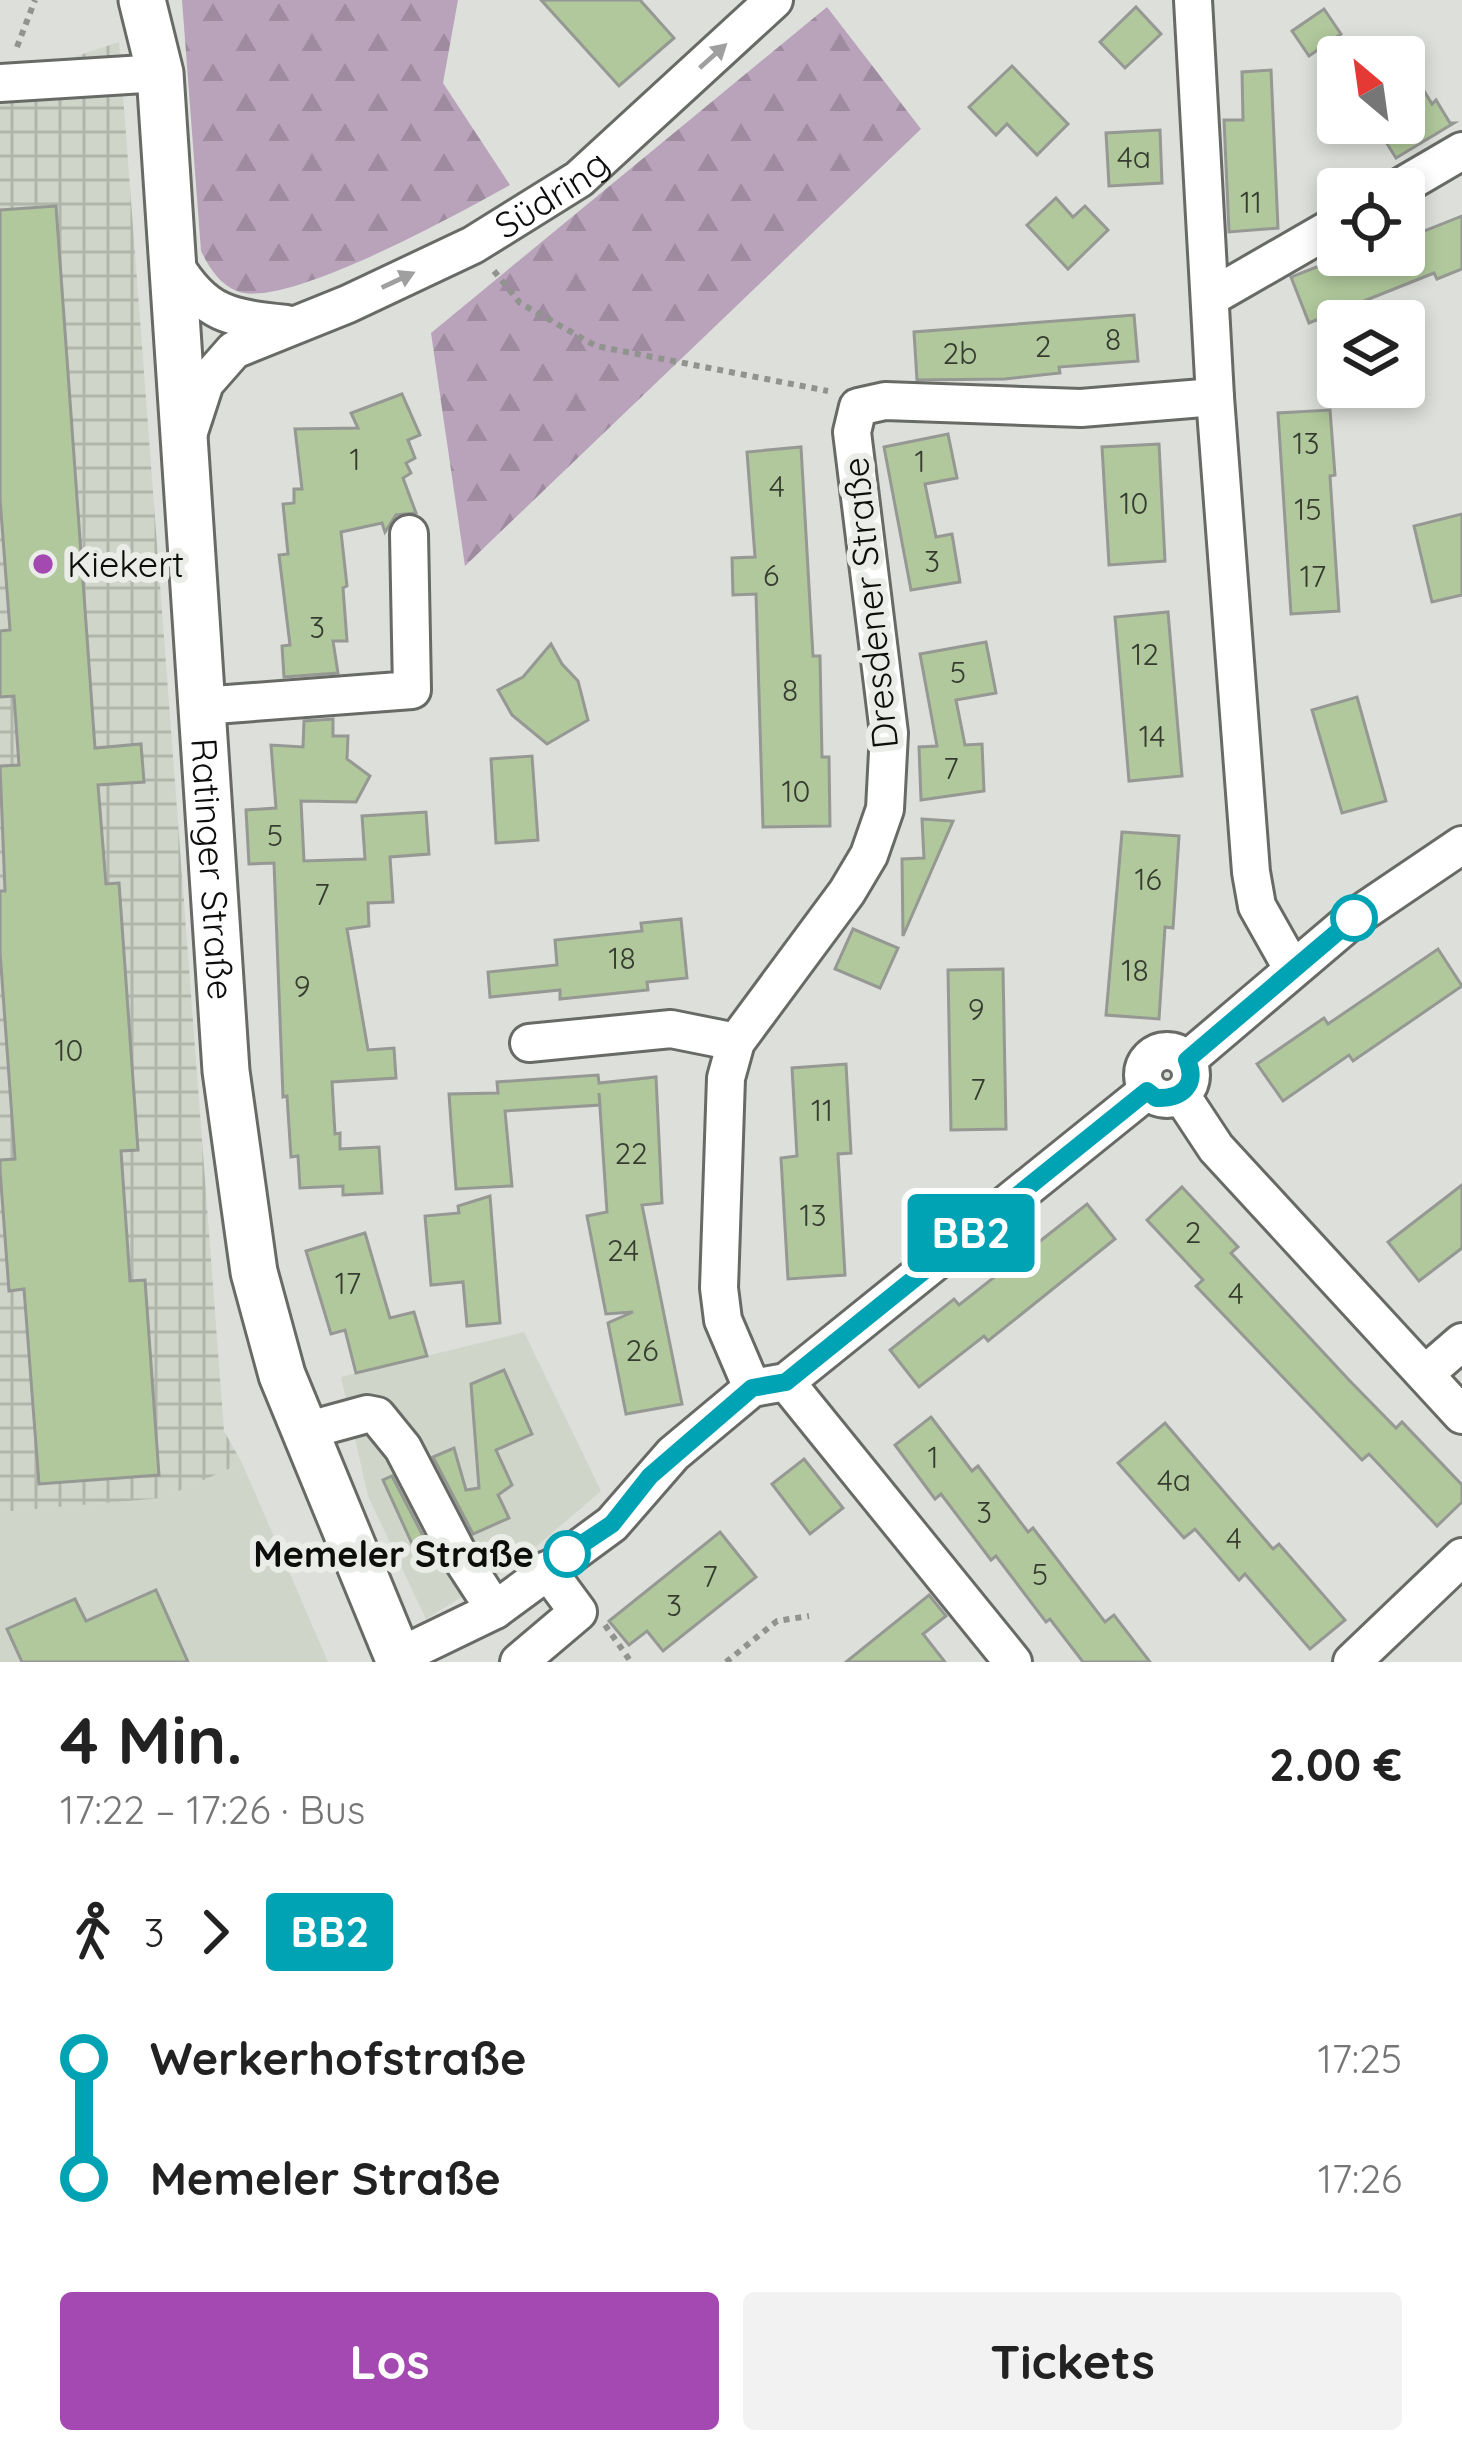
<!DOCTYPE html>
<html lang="de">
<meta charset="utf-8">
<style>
body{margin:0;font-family:Quicksand,sans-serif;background:#f2f2f2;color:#222;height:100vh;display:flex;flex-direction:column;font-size:45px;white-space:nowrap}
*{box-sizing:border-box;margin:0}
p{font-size:39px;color:#767676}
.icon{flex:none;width:66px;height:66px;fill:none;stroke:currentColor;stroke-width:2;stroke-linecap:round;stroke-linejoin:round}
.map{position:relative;height:1662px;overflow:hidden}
.drawer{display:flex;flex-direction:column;background:#fff;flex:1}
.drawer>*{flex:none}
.badge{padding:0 24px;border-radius:9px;font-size:42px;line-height:78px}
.needle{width:78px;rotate:331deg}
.tools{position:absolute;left:1317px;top:36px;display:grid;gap:24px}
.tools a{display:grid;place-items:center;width:108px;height:108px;border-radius:12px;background:#fff;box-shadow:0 6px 18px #0003;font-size:60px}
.map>.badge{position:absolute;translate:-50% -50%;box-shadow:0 0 0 6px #fff}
.legs{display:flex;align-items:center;gap:18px;height:132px;padding:0 60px;font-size:39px}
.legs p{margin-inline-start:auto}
.overview{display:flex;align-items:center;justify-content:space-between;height:204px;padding:0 60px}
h1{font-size:66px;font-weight:700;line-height:90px}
.primary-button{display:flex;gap:24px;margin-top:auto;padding:24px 60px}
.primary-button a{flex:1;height:138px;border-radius:12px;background:#a448b2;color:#fff;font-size:48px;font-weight:700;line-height:138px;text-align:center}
.primary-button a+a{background:#f2f2f2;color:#222}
ul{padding:0 60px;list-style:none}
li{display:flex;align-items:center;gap:42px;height:120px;font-size:45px}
li i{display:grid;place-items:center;width:18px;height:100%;margin:0 15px;background:currentColor}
li i::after{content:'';width:30px;height:30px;margin:-15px;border:9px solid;border-radius:50%;background:#fff}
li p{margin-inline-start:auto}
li:first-child i{background:linear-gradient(#0000 50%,currentColor 0)}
li:last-child i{background:linear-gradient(currentColor 50%,#0000 0)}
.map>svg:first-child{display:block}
</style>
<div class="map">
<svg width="1462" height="1662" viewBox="0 0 1462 1662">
<defs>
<pattern id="industrial-grid" width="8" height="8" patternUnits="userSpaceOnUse" patternTransform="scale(3)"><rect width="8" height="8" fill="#cfd5c9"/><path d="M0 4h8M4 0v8" fill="none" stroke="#b1b6ab"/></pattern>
<pattern id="forest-firs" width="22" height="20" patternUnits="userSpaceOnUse" patternTransform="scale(3)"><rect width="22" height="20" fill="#b9a3bb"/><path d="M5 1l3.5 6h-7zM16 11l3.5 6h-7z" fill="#9e8ba0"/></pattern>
</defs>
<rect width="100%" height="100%" fill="#dcdfda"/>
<!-- built -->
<g fill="#cfd5c9">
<polygon points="524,1332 601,1491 517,1563 426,1619 368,1496 341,1377"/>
<polygon points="242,1463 328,1662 0,1662 0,1512 163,1498"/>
</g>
<!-- industrial -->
<polygon fill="url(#industrial-grid)" points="119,42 224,1431 242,1463 163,1498 0,1512 0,65 71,58"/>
<!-- forest -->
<g fill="url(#forest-firs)">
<path d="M182,0H458L443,83L510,185C463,211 284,311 237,291C219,284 209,267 201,251Z"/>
<polygon points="827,7 921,129 465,566 431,333"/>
</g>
<!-- building -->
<g fill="#b0c89b" stroke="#969894" stroke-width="3">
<polygon points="541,0 640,0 674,38 619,86"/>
<polygon points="1136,7 1161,34 1125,68 1100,42"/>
<polygon points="1324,9 1341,34 1309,56 1292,31"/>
<polygon points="1404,58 1432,104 1436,100 1450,123 1454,123 1396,158 1374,123 1404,123"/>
<polygon points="1012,66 1068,124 1037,155 1007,124 996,135 969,107"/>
<polygon points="1271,70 1278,228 1229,232 1224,120 1243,120 1242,72"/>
<polygon points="1160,130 1162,183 1109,186 1106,133"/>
<polygon points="1056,198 1073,217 1085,206 1108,230 1068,269 1027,225"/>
<polygon points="56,206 95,748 141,744 144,782 98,785 106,884 119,883 138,1150 121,1151 130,1281 145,1280 159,1475 39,1484 24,1289 9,1291 0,1170 0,1160 15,1159 0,952 0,891 5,891 0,766 19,765 14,696 0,697 0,631 10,630 0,499 0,210"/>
<polygon points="1462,216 1462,269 1437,279 1434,273 1309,323 1291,277 1347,255 1404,255 1404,239"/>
<polygon points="1134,315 1138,361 1059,367 1060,373 1005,379 917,380 914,332"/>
<polygon points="402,394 420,435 408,440 415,458 406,463 411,473 403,478 416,513 396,515 385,532 382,523 341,532 347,586 343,588 347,641 333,641 338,673 284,677 282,646 290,645 279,555 288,554 283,504 294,503 294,489 302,489 295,429 358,428 351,413"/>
<polygon points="1330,410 1335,475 1330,476 1339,611 1291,614 1278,413"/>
<polygon points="948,434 957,478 925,484 936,537 952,534 960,582 911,590 884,447"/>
<polygon points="1159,444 1165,561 1109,565 1102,447"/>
<polygon points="801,447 813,656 820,656 822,757 829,757 830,826 763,827 756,594 733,595 732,558 755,557 747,452"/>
<polygon points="1462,514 1462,595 1432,602 1414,526"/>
<polygon points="1168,612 1182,776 1129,781 1115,617"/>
<polygon points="986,642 996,693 956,700 965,745 982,744 984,791 921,800 919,747 937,746 920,654"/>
<polygon points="551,644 562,664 578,681 588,720 547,744 512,715 498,690 523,677"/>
<polygon points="1357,697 1386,801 1342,813 1312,710"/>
<polygon points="333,719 333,736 348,736 347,759 370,776 356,802 301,801 304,861 365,859 362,816 426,812 429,854 390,857 393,902 368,903 369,926 347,929 368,1050 394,1048 396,1078 332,1082 335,1134 340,1133 340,1149 379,1147 382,1193 343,1195 343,1186 300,1188 298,1156 291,1157 287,1096 283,1097 274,863 249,864 246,810 276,808 271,745 303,747 304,721"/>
<polygon points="532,756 538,840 496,843 491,759"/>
<polygon points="922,819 953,821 903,936 902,859 924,858"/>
<polygon points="1122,832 1179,836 1173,928 1165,927 1159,1019 1106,1015"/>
<polygon points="681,919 687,978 647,982 648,990 560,999 560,990 490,997 488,972 557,965 555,940 642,931 641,923"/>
<polygon points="853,929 898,948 880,988 835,969"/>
<polygon points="1438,949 1462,986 1353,1061 1349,1055 1283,1101 1257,1064 1324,1018 1328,1024"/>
<polygon points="1003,969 1006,1129 951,1130 948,970"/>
<polygon points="846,1064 851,1153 838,1154 845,1275 788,1279 781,1158 797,1156 792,1068"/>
<polygon points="598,1075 599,1083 656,1077 662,1203 642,1205 682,1404 626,1414 608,1323 633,1312 606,1314 587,1216 607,1212 599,1093 600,1105 505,1111 512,1186 456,1189 452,1137 449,1094 498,1093 497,1082"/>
<polygon points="1462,1185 1462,1248 1419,1281 1388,1242"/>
<polygon points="1182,1187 1238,1247 1231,1253 1349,1380 1396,1428 1402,1422 1462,1485 1462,1502 1437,1526 1369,1454 1362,1460 1196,1286 1203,1280 1147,1220"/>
<polygon points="490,1196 500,1323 467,1326 463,1282 431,1285 425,1216 459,1213 458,1206"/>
<polygon points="1087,1204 1115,1239 988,1341 984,1336 919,1387 890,1350 954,1299 959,1305"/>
<polygon points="365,1233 390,1318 414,1312 427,1356 356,1373 345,1330 331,1334 306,1251"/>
<polygon points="504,1370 532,1434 496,1450 512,1485 498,1495 509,1518 473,1534 433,1457 454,1448 466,1490 479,1488 471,1384"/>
<polygon points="931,1417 972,1471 978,1466 1028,1532 1033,1528 1105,1622 1114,1615 1150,1662 1083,1662 1050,1619 1046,1622 996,1556 991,1560 941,1494 935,1499 895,1445"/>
<polygon points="1165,1423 1273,1549 1279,1544 1345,1620 1310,1649 1245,1574 1239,1580 1195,1529 1184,1538 1118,1463"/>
<polygon points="804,1459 843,1508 810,1534 772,1484"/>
<polygon points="392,1476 432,1553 419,1559 383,1480"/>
<polygon points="720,1532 756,1577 663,1651 647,1631 629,1645 609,1621"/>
<polygon points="156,1590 188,1662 22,1662 7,1629 75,1599 86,1621"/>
<polygon points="929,1595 946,1616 923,1634 945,1662 846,1662"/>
</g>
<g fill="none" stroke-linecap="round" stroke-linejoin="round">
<defs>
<g id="minor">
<polyline points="1193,0 1215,397 1251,872 1257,906 1292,968"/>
<polyline points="0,83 160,73"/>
<polyline points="1397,189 1462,151"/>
<path d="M175,265C205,315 231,318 286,324"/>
<polyline points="1213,296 1338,224"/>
<path id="s1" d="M189,432L205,383L234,350L348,304L473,245L579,179L774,0"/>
<polyline points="201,706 412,690 409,534"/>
<polyline points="529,1043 671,1029 736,1042"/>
<circle cx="1167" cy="1075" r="24"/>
<polyline points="1187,1060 1354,918 1462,845"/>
<polyline points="1181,1095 1216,1148 1462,1415"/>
<polyline points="1425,1374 1462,1342"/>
<polyline points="786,1382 1013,1662"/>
<polyline points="752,1388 723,1320 719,1288 726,1078 736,1042 847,892 869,855 885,809 889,733 852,432 858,407 885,401 1081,408 1215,397"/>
<polyline points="305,1431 367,1414 377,1416 403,1448 456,1550 495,1610"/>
<polyline points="398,1657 495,1610 612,1524 673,1454 752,1388 786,1382 1147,1091"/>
<polyline points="519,1662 578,1612 547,1570"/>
<polyline points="1352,1662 1462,1557"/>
</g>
<g id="major">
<path id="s2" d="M142,0L160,73L226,1071L254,1272L282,1375L400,1662"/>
</g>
</defs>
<!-- minor casing -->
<use href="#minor" stroke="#686a66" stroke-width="42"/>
<!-- major casing -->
<use href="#major" stroke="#686a66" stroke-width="51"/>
<!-- path -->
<g stroke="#91938f" stroke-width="6" stroke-dasharray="6 6" stroke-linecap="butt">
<polyline points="17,47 35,0"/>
<polyline points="494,271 520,303 596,346 828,391"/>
<polyline points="605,1625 631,1662"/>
<polyline points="726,1662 777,1621 809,1616"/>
</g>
<!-- minor -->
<use href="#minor" stroke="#fff" stroke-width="36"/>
<!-- major -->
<use href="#major" stroke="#fff" stroke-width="45"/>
</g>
<!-- one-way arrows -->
<defs><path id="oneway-solid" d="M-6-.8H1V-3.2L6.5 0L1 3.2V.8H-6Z" transform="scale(3)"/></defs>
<g fill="#9e9f9e">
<use href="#oneway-solid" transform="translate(713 56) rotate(-42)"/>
<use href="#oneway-solid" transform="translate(398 280) rotate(-25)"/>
</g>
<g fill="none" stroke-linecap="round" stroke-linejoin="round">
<defs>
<path id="line-1" d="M567,1554L612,1524L650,1476L752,1388L786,1382L1147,1091L1156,1098C1182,1099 1198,1085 1187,1060L1354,918"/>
</defs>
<!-- line-1 casing -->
<use href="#line-1" stroke="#fff" stroke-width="27"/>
<!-- line-1 -->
<use href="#line-1" stroke="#00a3b4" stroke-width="18"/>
</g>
<!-- markers -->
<circle fill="#a448b2" stroke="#eaece7" stroke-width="4.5" cx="43" cy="564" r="12"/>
<g fill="#fff" stroke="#00a3b4" stroke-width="6">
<circle cx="1354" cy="918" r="21"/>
<circle cx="567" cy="1554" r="21"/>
</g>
<g text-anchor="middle" stroke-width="12" stroke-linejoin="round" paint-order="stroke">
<!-- number labels -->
<g font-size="30" fill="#363c30">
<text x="1134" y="168">4a</text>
<text x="1251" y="213">11</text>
<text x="1113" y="350">8</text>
<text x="1043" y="357">2</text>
<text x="960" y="364">2b</text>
<text x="1306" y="454">13</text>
<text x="355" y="470">1</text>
<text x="920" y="472">1</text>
<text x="777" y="497">4</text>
<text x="1134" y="514">10</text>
<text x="1308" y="520">15</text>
<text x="932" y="572">3</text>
<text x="771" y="586">6</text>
<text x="1313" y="587">17</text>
<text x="317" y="638">3</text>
<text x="1145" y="665">12</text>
<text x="958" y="683">5</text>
<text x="790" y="701">8</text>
<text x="1152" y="747">14</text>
<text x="951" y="779">7</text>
<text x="796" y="802">10</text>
<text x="275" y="846">5</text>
<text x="1148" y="890">16</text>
<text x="322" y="905">7</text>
<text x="622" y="969">18</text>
<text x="1135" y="981">18</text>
<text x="302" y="997">9</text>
<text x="976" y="1020">9</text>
<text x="69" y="1061">10</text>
<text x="978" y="1100">7</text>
<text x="822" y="1121">11</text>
<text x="631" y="1164">22</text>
<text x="813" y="1226">13</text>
<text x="1193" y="1243">2</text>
<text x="623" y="1261">24</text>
<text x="348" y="1294">17</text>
<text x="1236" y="1304">4</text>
<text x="642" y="1361">26</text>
<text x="933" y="1468">1</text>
<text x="1174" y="1491">4a</text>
<text x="984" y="1523">3</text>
<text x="1234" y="1549">4</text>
<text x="1040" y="1585">5</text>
<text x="710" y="1587">7</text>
<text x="674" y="1616">3</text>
</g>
<!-- street labels -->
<g font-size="36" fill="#0d0e0c" stroke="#eaece7">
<text dy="13" stroke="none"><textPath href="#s1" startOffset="450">Südring</textPath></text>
<text transform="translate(870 603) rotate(-96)" y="13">Dresdener Straße</text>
<text dy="13" stroke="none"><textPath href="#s2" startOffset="873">Ratinger Straße</textPath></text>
</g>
<!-- poi labels -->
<g font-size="36" fill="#0d0e0c" stroke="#eaece7" text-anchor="start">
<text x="67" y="577">Kiekert</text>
</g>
<!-- stop labels -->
<g font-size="36" font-weight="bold" fill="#0d0e0c" stroke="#eaece7" text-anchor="end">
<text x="534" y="1567">Memeler Straße</text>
</g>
</g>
</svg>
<div class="tools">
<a><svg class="needle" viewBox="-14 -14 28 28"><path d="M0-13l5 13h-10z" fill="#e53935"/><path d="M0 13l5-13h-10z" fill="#767676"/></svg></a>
<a><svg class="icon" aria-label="locate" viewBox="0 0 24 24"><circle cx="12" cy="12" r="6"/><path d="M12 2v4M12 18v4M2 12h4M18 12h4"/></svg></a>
<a><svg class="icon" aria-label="layers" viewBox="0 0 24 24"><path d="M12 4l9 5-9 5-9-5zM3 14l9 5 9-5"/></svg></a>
</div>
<b class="badge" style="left:971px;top:1233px;background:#00a3b4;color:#fff">BB2</b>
</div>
<section class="drawer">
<div class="overview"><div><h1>4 Min.</h1><p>17:22 – 17:26 · Bus</p></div><b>2.00 €</b></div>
<div class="legs"><svg class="icon" aria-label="walk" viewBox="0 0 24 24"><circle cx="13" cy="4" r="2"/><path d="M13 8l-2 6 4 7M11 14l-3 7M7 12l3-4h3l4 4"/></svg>3<svg class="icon" aria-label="forward" viewBox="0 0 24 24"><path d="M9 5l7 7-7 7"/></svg><b class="badge" style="background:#00a3b4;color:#fff">BB2</b></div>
<ul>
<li><i style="color:#00a3b4"></i><b>Werkerhofstraße</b><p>17:25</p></li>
<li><i style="color:#00a3b4"></i><b>Memeler Straße</b><p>17:26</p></li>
</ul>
<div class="primary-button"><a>Los</a><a>Tickets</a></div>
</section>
